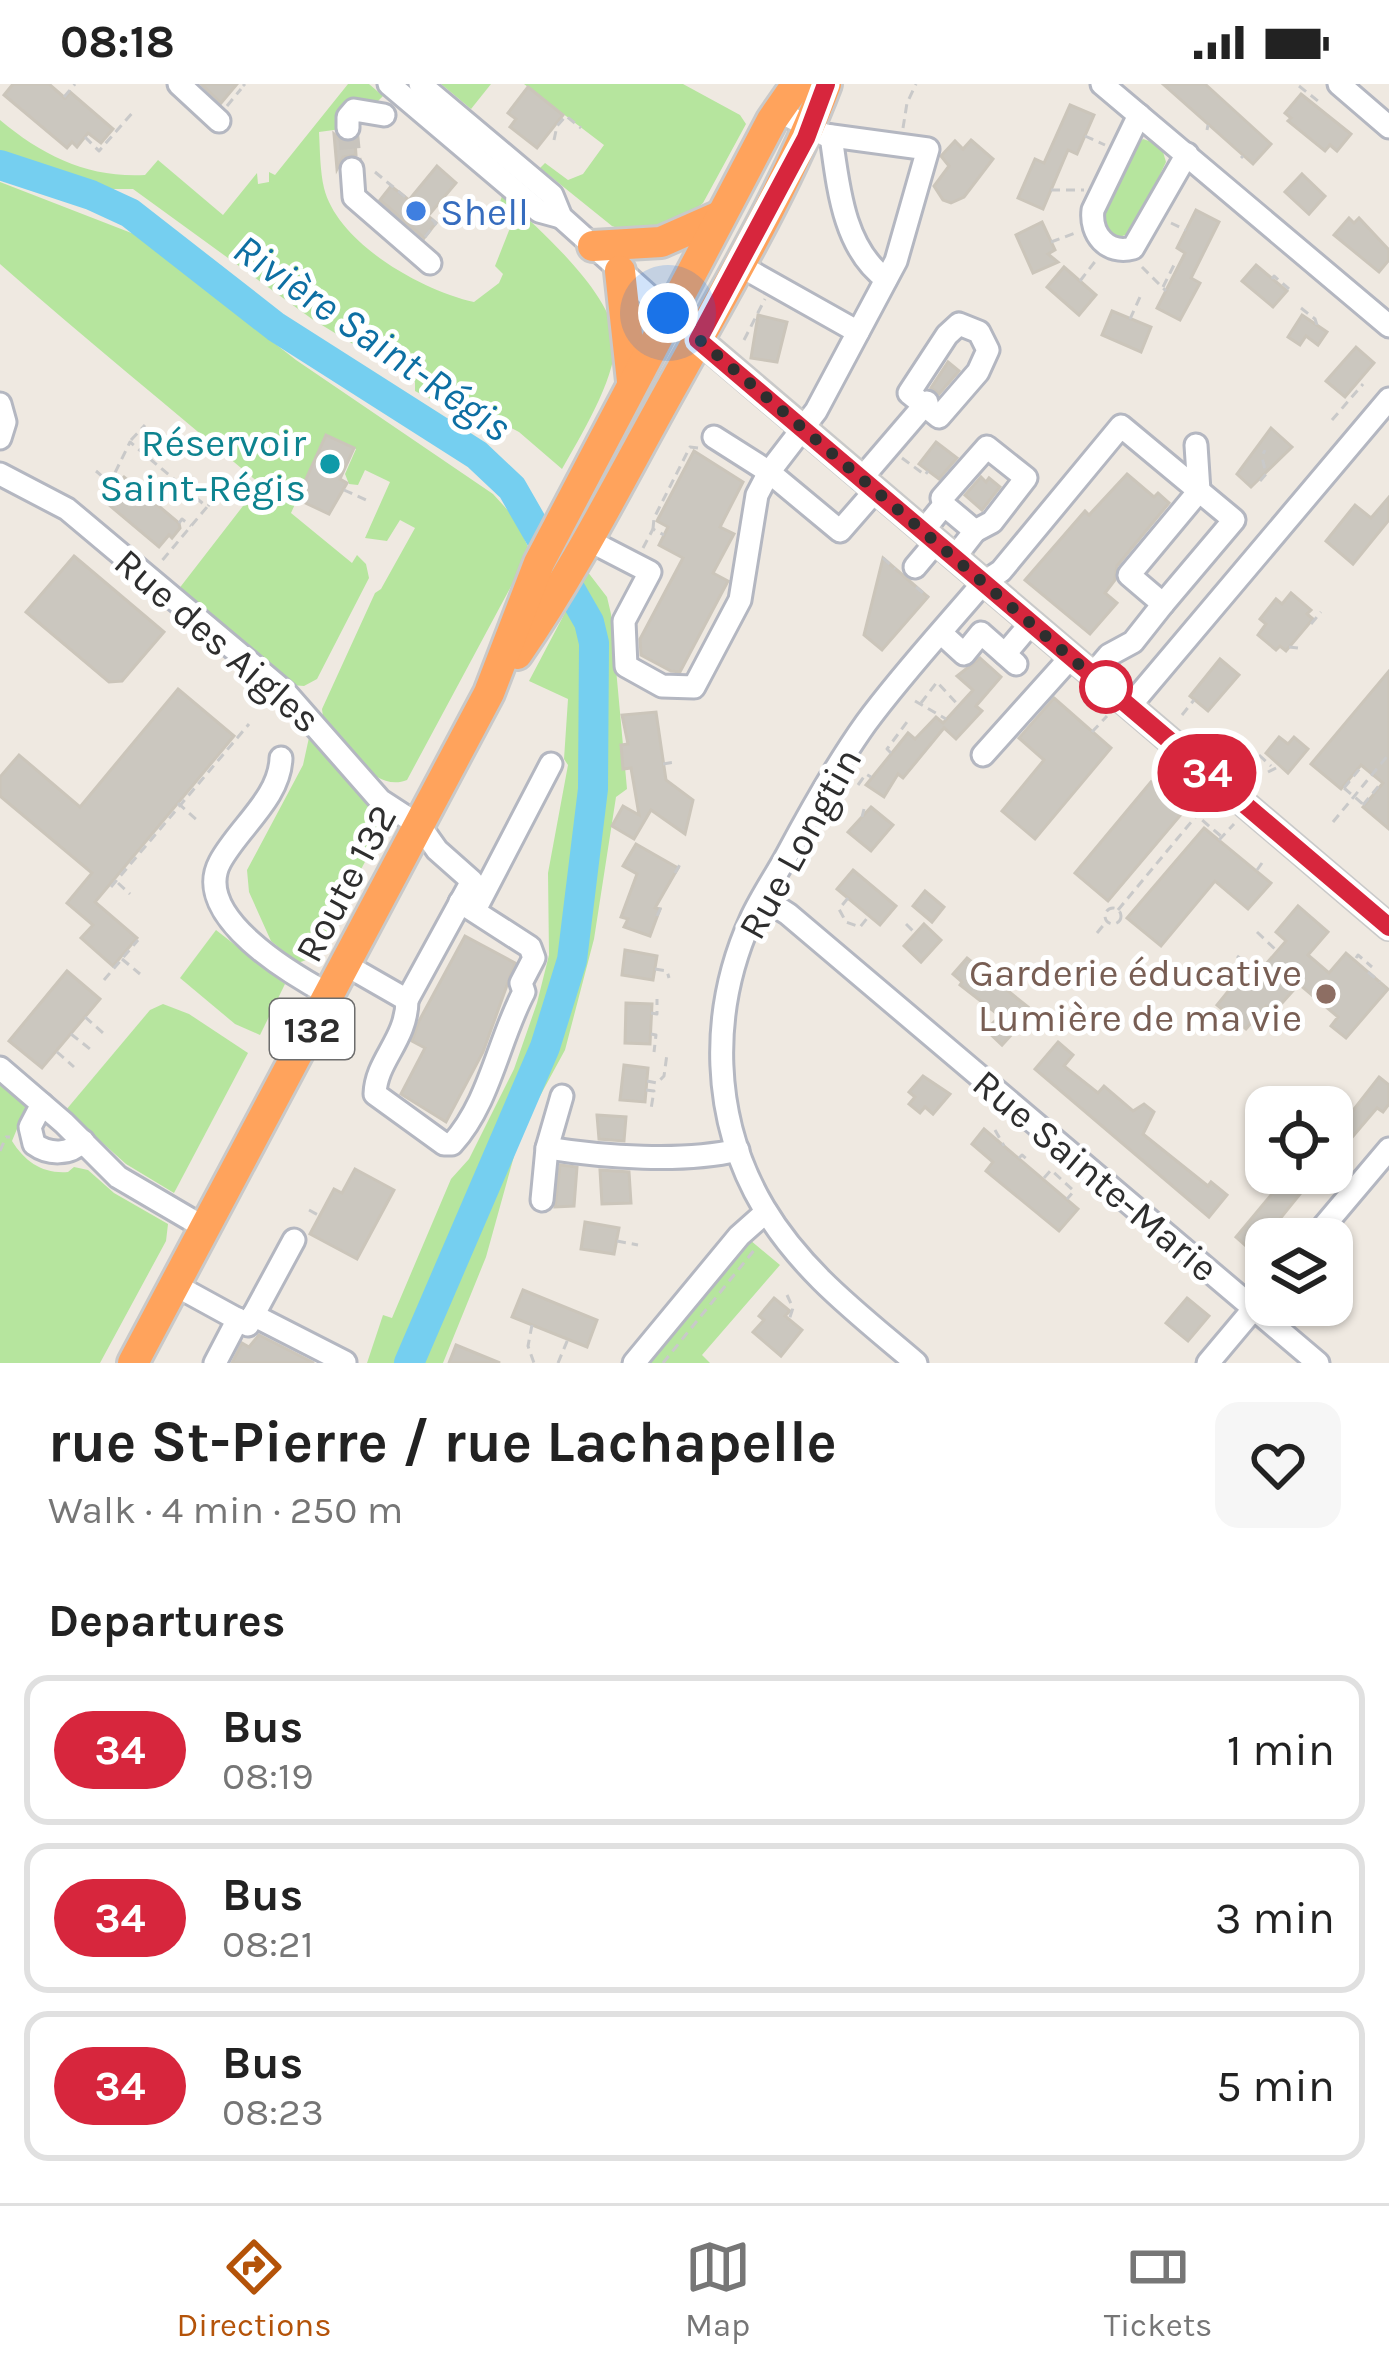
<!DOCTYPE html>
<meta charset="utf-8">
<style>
body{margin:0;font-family:Karla,sans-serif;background:#f6f6f6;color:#222;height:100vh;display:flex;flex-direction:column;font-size:45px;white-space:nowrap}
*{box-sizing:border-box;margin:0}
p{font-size:39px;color:#767676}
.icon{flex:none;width:66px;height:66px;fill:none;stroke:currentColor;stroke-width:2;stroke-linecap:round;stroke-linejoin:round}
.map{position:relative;height:1279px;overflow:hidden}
.sheet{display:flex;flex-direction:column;background:#fff;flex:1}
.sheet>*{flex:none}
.badge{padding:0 24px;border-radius:39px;font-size:42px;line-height:78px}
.buttons{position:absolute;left:1245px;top:1002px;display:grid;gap:24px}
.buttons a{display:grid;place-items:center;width:108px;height:108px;border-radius:24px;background:#fff;box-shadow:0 3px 9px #0004;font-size:60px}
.you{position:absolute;width:60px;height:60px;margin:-30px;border:9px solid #fff;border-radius:50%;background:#1a73e8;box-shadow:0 0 0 18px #1a73e833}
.map>.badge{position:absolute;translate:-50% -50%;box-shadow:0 0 0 6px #fff}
h2{padding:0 48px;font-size:45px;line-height:108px}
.round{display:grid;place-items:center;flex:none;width:126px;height:126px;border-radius:24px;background:#f6f6f6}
.summary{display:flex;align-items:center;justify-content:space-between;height:204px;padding:0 48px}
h1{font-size:57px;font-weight:700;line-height:90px}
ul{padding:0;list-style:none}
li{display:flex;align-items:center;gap:36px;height:150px;margin:0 24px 18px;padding:0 24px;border:6px solid #e0e0e0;border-radius:24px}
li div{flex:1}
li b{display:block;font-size:45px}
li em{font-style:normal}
li .badge{min-width:132px;font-weight:700;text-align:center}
.status{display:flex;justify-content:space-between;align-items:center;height:84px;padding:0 60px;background:#fff;direction:ltr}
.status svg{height:33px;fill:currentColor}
.tabs{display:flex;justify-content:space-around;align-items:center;height:168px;border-top:3px solid #e0e0e0;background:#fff;font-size:33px;color:#767676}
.tabs a{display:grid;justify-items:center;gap:6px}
.tabs .on{color:#b45309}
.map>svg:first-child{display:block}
</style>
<div class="status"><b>08:18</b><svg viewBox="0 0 49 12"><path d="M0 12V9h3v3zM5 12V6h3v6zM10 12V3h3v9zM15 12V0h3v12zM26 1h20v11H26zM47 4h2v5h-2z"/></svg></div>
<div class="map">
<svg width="1389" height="1279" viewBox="0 0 1389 1279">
<rect width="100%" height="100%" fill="#efe9e1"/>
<!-- green -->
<g fill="#b6e59e">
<path d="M348,0H369L383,12L378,17L353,15L347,20L341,45L319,48C320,66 320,87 324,104C338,160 423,207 474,218L499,199L503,190L495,182L514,134L499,121L502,112C537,142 613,210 615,256C617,293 580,353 562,385L519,348L451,313L442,321L415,307V298L312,235L133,105H112L0,68V36C43,72 88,94 145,91L158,76L223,131L257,89L258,100L269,98V88L275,91Z"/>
<polygon points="441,0 491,0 471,25"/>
<polygon points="524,0 683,0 740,31 746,40 703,119 671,146 623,146 612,142 540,84 545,79 568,96 583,90 604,61"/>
<path d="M1143,55L1161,61L1166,78L1136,140L1130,149L1120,153L1106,146C1098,124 1124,69 1143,55Z"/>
<path d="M0,98L134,150L296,276L493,410L514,433L530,467L407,696C372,710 343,656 323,633L322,625L375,509L381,505L415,444L400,436L387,457L365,454L390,398L365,386L358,401L349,400L345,390L356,365L326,352L291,429L352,479L357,471L366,480L369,494L317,595L304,602L291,601L178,506L260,400C173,326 85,255 0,180Z"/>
<polygon points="587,487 607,513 611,530 627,705 616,713 594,855 565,966 521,1047 486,1173 443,1279 367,1279 383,1231 392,1234 451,1095 469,1075 514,985 537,919 549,871 548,789 568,681 564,675 568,615 529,597"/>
<polygon points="310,649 373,725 381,748 314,873 298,879 271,857 249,808 247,786 303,681"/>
<polygon points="216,846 285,900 260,951 235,940 180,894"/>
<polygon points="163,920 189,930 248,969 174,1109 126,1080 66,1026 150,926"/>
<path d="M0,1001L26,1023L12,1057C25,1078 43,1090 68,1088L74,1083L88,1086L114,1109L168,1140L166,1157L100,1279H0Z"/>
<polygon points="750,1156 780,1181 702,1271 710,1279 648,1279"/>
</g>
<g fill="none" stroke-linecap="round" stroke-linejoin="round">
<!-- river -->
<polyline stroke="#75cff0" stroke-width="30" points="0,81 91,111 130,129 276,243 477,371 512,404 589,538 594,559 593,705 572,876 545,963 409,1279"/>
</g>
<!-- building -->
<g fill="#cbc7bf" stroke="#cbc5ba" stroke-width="3">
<polygon points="13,0 49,0 65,14 70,8 113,45 101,59 88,49 77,63 72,58 67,64 4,11"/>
<polygon points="201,0 237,0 221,19"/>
<polygon points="1163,0 1205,0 1271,60 1253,80"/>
<polygon points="528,3 563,31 537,64 510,43 516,35 508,29"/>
<polygon points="1301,10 1351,50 1337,67 1330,61 1325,67 1288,37 1291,34 1285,29"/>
<polygon points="1070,21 1094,31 1077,70 1068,66 1043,125 1018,114 1035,75 1044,79"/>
<polygon points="334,50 342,57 355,57 356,71 343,73 337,85"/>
<polygon points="971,56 993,75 964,113 951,119 943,116 934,102 949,82 941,72 955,57 963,65"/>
<polygon points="437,82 456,99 428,132 436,139 424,154 380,116 391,102 409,116"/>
<polygon points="1302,90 1325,112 1309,130 1285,108"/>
<polygon points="1196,126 1219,138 1191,194 1200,199 1180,236 1157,224 1185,169 1177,164"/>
<polygon points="1349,134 1354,139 1359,134 1389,166 1389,176 1379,188 1334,151"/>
<polygon points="1042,138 1055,166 1048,170 1058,178 1033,189 1016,151"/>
<polygon points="1256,181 1287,207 1273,223 1242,197"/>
<polygon points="1064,183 1096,211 1079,231 1047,203"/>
<polygon points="1112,227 1151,243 1141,268 1102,251"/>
<polygon points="758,231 787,238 777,278 751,274"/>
<polygon points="1302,231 1327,248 1318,261 1306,252 1300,261 1288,253"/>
<polygon points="1356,263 1374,279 1345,313 1326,297"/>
<polygon points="948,278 959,287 939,310 931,304"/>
<polygon points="1271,344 1292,363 1251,403 1237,390"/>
<polygon points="326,351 354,364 340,395 347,399 329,430 297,415"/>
<polygon points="936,358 957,374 939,395 919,380"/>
<polygon points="694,367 743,398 720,443 734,450 713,489 728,497 680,588 671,587 641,571 640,555 683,474 659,461 668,443 657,437"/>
<polygon points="1127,390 1154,413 1158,409 1169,419 1117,482 1115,496 1105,509 1117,519 1090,550 1025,496 1085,427 1089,431"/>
<polygon points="116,391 121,396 124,393 179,439 180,444 172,454 169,451 159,463 102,415"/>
<polygon points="981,393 986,398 989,394 1000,403 982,426 965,411"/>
<polygon points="1389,413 1389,436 1353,480 1326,457 1355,421 1371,434"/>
<polygon points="74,472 164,548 122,597 109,598 26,528"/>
<polygon points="883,474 928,513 882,566 864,551"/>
<polygon points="1291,509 1311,526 1307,530 1313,535 1286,567 1280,562 1276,566 1258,551 1266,540 1260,535 1276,515 1282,520"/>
<polygon points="980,574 1001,593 976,622 982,627 956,655 944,644 903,694 898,690 884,713 866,701 908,649 915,655 936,633 943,639 973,606 957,592"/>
<polygon points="1220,575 1239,591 1208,627 1190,612"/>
<polygon points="1389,587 1389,745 1363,723 1383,699 1361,681 1341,705 1311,680"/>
<polygon points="178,605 234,652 95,818 137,854 113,882 81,854 93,841 67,819 92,789 0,712 0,693 19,671 80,723"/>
<polygon points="1054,614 1111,664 1035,755 1002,727 1044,676 1019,654"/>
<polygon points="656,628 666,696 693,716 685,750 651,726 634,755 612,742 623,722 639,731 631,684 623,685 621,661 628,660 622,631"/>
<polygon points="1279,653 1288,660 1294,653 1308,665 1288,689 1266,669"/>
<polygon points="1151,698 1184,727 1108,817 1075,789"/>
<polygon points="871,723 893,741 871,767 848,748"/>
<polygon points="1204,744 1271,799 1248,825 1215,797 1161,862 1127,834"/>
<polygon points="636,760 678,784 655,824 660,825 650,852 624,843 628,835 621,833 637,790 623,782"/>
<polygon points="853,786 896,822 880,841 837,805"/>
<polygon points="925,807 944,823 932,838 913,822"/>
<polygon points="1298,822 1328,848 1308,871 1329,889 1346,869 1388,905 1346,954 1331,942 1338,933 1299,900 1274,928 1266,922 1246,945 1217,921 1238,895 1247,902 1286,857 1276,848"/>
<polygon points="924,840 941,856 921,878 904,862"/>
<polygon points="465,852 515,879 483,968 446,1038 401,1010 425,964 412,957 419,937"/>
<polygon points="625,866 657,872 653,896 622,891"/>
<polygon points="967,874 1028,923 1019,933 1024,937 1002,961 986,946 1000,932 960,901 962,898 953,890"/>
<polygon points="67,887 100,915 42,984 9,957"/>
<polygon points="626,919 652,920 650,960 625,959"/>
<polygon points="1058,958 1073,971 1064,982 1098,1009 1104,1002 1133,1027 1144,1020 1154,1028 1143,1050 1208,1102 1211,1098 1227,1111 1209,1133 1035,985"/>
<polygon points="624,981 648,984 645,1018 620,1016"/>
<polygon points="923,992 950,1010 933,1030 925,1023 920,1029 909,1020 915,1013 909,1008"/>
<polygon points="1379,993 1389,1001 1389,1020 1383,1028 1377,1024 1342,1065 1332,1056 1332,1038 1344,1023 1351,1029"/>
<polygon points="597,1031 626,1033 624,1057 599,1055"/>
<polygon points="984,1045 1078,1125 1059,1147 986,1087 993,1078 972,1060"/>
<polygon points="560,1081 577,1083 574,1122 555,1123"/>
<polygon points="355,1085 394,1106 357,1175 310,1150 334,1105 342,1109"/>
<polygon points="600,1086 629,1088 631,1119 602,1120"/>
<polygon points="1277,1089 1317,1089 1253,1168 1236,1153 1276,1105 1269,1099"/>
<polygon points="585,1138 619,1144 614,1170 581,1165"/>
<polygon points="523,1206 597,1236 587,1263 512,1233"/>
<polygon points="774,1214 790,1227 785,1232 802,1246 781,1272 753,1248 764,1236 759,1232"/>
<polygon points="1187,1214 1209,1232 1188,1257 1166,1239"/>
<polygon points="259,1251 314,1279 232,1279 242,1259 249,1263"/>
<polygon points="456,1261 500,1279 449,1279"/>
</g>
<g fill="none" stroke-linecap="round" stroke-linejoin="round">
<!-- minor-tunnel -->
<polyline stroke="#c8c4bd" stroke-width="21" stroke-dasharray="21 10" stroke-linecap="butt" points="348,44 352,85"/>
<defs>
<g id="minor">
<polyline points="179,0 219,37"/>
<polyline points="389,0 539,127 561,133"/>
<polyline points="420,0 552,111 561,133 668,229"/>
<polyline points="1102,0 1389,242"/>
<polyline points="1339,0 1389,43"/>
<path d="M1139,31L1093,126C1090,150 1107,171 1133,164L1187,70"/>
<polyline points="348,44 348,33 354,26 384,31"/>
<path d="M831,52C838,101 843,164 886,195"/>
<polyline points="352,85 354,113 430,179"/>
<polyline points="739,181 858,248"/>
<polygon points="959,240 979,248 988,266 978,288 939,333 909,309 947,251"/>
<polyline points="0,320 5,338 0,354"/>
<polyline points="714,353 769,388 840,447 875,407"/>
<polyline points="0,390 67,425 285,608 380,716 420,742 437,766 472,797 407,916 346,881"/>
<polyline points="861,395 927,318"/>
<polyline points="944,421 942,414 987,363 1026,394 992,438 975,447"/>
<polyline points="923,447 944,421 975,447 954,474"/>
<polyline points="588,456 650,488 624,537 626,582 662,602 694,603 740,516 757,411 769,388 816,327 896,177 928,65 825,51 778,27"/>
<polyline points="915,483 936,458"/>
<polyline points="941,549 964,570 981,549 1016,580"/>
<polyline points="1005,570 1031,539"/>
<polyline points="1092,591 1109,571 1133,558 1163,520 1129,491 1199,407 1196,361"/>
<polyline points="1129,623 1389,315"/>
<polyline points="983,671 1071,573"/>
<path d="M281,674C280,714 238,744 220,778C191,832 293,891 330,911"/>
<polyline points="763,814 788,830 1318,1279"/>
<polyline points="475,826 551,680"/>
<path d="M407,916C407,956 376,976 375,1010L444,1060H452C490,1018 498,957 524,908L521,899L534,874L530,863L460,818"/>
<polyline points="0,984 64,1039 118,1093 205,1144"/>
<path d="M42,1020L30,1043L34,1060C49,1071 70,1071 83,1057"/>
<path d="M547,1064C604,1073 682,1079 738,1066"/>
<polyline points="542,1116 547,1064 562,1012"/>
<polyline points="1313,1155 1389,1065"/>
<polyline points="175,1201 248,1241 294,1156"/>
<polyline points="253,1231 345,1278"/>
<polyline points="215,1279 238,1235"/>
<polyline points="634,1279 739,1152 766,1128"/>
<path d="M916,1279C860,1231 802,1188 764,1124C711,1035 709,928 751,835C761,813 775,793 787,771C811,726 836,681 866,639C902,590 944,545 983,499L1001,487L1121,342L1234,436L1163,520"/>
<polyline points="1208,1279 1266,1210"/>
</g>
<polyline id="major" points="668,229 1389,843"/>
<g id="highway">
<polyline points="593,162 661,158 720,132"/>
<polyline points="620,187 632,297"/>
<path d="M517,570C576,485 622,392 673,301C727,203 786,105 826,0"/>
<polyline points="133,1279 489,609 539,479 772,36 797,0"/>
</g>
</defs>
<!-- minor casing -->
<use href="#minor" stroke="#b4b7c1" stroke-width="27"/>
<!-- major casing -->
<use href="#major" stroke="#c9c9c9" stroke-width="30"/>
<!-- highway casing -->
<use href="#highway" stroke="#c9c9c9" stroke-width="36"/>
<!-- path -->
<g stroke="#c9c9c9" stroke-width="3" stroke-dasharray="9 6" stroke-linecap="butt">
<polyline points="243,2 245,0"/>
<polyline points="1299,2 1318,17 1316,21"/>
<polyline points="64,13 75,0"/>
<polyline points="227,22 241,5"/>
<polyline points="903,44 907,19 916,0"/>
<polyline points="1207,46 1208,41"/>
<polyline points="1085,52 1105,61"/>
<polyline points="85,53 99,67 133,28"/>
<polyline points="554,56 557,42 566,32 581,44"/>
<polyline points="1241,74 1243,72"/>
<polyline points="375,88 409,116"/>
<polyline points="1051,106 1084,106"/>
<polyline points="1171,139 1186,146"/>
<polyline points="425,153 436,139 428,132"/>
<polyline points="1051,158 1078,148"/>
<polyline points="1142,183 1166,207"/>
<polyline points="1272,195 1274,192 1289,205"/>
<polyline points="1080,197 1097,175"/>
<polyline points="1163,203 1176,177"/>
<polyline points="1301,224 1315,235 1317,241"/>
<polyline points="1130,235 1140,213"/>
<polyline points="744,256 765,215"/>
<polyline points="1332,336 1363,300"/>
<polyline points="131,356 145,341"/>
<polyline points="902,374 925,391 928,387"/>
<polyline points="96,387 110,399 130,358 207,423 160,479"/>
<polyline points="1260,397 1266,390 1262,373 1265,366"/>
<polyline points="344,406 366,416"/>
<polyline points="208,422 221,406"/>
<polyline points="179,439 182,435 191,442"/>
<polyline points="653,445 654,434 690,363 698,364"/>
<polyline points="643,464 653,445 664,451"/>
<polyline points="883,474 895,485"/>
<polyline points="916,503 928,513"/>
<polyline points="1311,540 1321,528"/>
<polyline points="1289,563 1298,564"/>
<polyline points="915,617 946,635"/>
<polyline points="921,619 937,598 959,622"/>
<polyline points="1182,631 1194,616"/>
<polyline points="1092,648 1107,632"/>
<polyline points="891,669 887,665 907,638"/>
<polyline points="1259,671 1271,682"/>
<polyline points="663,680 675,678"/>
<polyline points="1268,688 1278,683"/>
<polyline points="858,701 866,690 871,693"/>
<polyline points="1344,704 1362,682"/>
<polyline points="1344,704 1364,721"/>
<polyline points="1168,707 1222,753"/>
<polyline points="1166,711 1180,694"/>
<polyline points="178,719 198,737"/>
<polyline points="1363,721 1382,698"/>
<polyline points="862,733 864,725"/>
<polyline points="1333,738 1389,670"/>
<polyline points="1219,756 1234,740"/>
<polyline points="1257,786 1262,779"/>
<polyline points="675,789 682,777"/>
<polyline points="118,799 130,810"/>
<polyline points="111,803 249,640"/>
<polyline points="848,814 839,825 846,838 860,843 869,832"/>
<circle cx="1113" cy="832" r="8"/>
<polyline points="1118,826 1197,731"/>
<polyline points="657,832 662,821"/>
<polyline points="906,840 916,850"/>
<polyline points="1257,848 1277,867"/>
<polyline points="1097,849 1106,838"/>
<polyline points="1237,872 1258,890"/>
<polyline points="1356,874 1358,871 1372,883"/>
<polyline points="122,875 140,890"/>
<polyline points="655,885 667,887 669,894"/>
<polyline points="1368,888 1380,898"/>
<polyline points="104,896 138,856"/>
<polyline points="651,929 657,930 657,915"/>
<polyline points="85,933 103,949"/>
<polyline points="71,950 90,965"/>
<polyline points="651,950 656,951 654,968"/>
<polyline points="57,968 74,983"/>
<polyline points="647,997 657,999 664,992 667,970"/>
<polyline points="646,1006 654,1007 651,1025 654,1027"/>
<polyline points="995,1046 1004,1062"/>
<polyline points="0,1067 6,1053 10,1053"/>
<polyline points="1019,1074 1022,1071 1028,1076"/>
<polyline points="1044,1094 1051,1086 1074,1107 1067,1115"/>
<polyline points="309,1126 320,1132"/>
<polyline points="1274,1155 1290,1136"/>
<polyline points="617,1157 638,1161"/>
<polyline points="1259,1161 1266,1165"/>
<polyline points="787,1211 793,1224 789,1236"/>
<polyline points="532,1241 528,1262 534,1279"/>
<polyline points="558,1279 568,1255"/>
<polyline points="663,1279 755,1165"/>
</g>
<!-- minor -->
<use href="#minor" stroke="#fff" stroke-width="21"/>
<!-- major -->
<use href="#major" stroke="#f2d163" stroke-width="24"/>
<!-- highway -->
<use href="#highway" stroke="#ffa35c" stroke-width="30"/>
</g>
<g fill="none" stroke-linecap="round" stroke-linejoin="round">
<defs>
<polyline id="line" points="826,0 806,54 698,256 1389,843"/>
</defs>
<!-- line casing -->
<use href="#line" stroke="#fff" stroke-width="27"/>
<!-- line -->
<use href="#line" stroke="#d7263d" stroke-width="18"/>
<!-- walk -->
<polyline stroke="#2e2e2e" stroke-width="12" stroke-dasharray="0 21.6" points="668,229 1111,608 1106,603"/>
</g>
<!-- markers -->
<circle fill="#3f7fe0" stroke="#fff" stroke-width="4.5" cx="416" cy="127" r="12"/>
<circle fill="#0f9aa8" stroke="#fff" stroke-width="4.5" cx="330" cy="380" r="12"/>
<circle fill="#fff" stroke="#d7263d" stroke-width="6" cx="1106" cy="603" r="24"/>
<circle fill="#8d6e63" stroke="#fff" stroke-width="4.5" cx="1326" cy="910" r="12"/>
<g text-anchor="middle" stroke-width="10" stroke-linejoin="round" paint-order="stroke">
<!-- shield labels -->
<rect fill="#fff" stroke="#6d6d6d" stroke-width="3" x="270" y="915" width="84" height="60" rx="9"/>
<g font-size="36" font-weight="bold" fill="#2e2e2e">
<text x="312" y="958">132</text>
</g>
<!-- shop labels -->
<g font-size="39" fill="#366cbe" stroke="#fff" text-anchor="start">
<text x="440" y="141">Shell</text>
</g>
<!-- culture labels -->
<g font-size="39" fill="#0d838f" stroke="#fff" text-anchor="end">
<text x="306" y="372">Réservoir<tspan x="306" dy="45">Saint-Régis</tspan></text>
</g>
<!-- street labels -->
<g font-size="39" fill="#2e2e2e" stroke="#fff">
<text transform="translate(218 556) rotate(41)" y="14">Rue des Aigles</text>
<text transform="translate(799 759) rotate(-61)" y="14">Rue Longtin</text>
<text transform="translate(345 799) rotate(-62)" y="14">Route 132</text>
<text transform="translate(1096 1091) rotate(40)" y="14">Rue Sainte-Marie</text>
</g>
<!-- education labels -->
<g font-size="39" fill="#785e54" stroke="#fff" text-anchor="end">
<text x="1302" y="902">Garderie éducative<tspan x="1302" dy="45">Lumière de ma vie</tspan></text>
</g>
<!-- water labels -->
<g font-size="42" font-style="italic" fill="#0d6fa3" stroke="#fff">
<text transform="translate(373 253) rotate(35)" y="15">Rivière Saint-Régis</text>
</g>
</g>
</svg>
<div class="buttons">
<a><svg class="icon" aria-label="locate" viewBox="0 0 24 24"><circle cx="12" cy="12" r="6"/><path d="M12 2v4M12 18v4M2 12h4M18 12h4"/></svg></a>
<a><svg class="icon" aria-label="layers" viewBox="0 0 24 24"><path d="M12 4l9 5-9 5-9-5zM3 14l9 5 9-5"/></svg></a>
</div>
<div class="you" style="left:668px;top:229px"></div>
<b class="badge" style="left:1207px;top:689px;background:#d7263d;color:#fff">34</b>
</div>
<section class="sheet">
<div class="summary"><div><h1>rue St-Pierre / rue Lachapelle</h1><p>Walk · 4 min · 250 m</p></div><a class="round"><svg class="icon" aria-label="heart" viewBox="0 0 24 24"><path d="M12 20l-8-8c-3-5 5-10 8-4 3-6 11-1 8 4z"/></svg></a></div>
<h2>Departures</h2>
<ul>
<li><span class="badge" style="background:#d7263d;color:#fff">34</span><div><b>Bus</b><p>08:19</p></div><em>1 min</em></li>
<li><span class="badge" style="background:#d7263d;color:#fff">34</span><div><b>Bus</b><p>08:21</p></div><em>3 min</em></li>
<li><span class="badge" style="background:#d7263d;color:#fff">34</span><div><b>Bus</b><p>08:23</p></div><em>5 min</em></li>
</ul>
</section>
<nav class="tabs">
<a class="on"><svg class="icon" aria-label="directions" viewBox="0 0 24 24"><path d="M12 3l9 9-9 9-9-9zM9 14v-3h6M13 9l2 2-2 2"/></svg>Directions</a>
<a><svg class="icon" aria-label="map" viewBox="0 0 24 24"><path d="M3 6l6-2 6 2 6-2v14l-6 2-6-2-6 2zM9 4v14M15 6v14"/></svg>Map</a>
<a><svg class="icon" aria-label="tickets" viewBox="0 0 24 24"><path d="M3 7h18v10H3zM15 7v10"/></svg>Tickets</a>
</nav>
